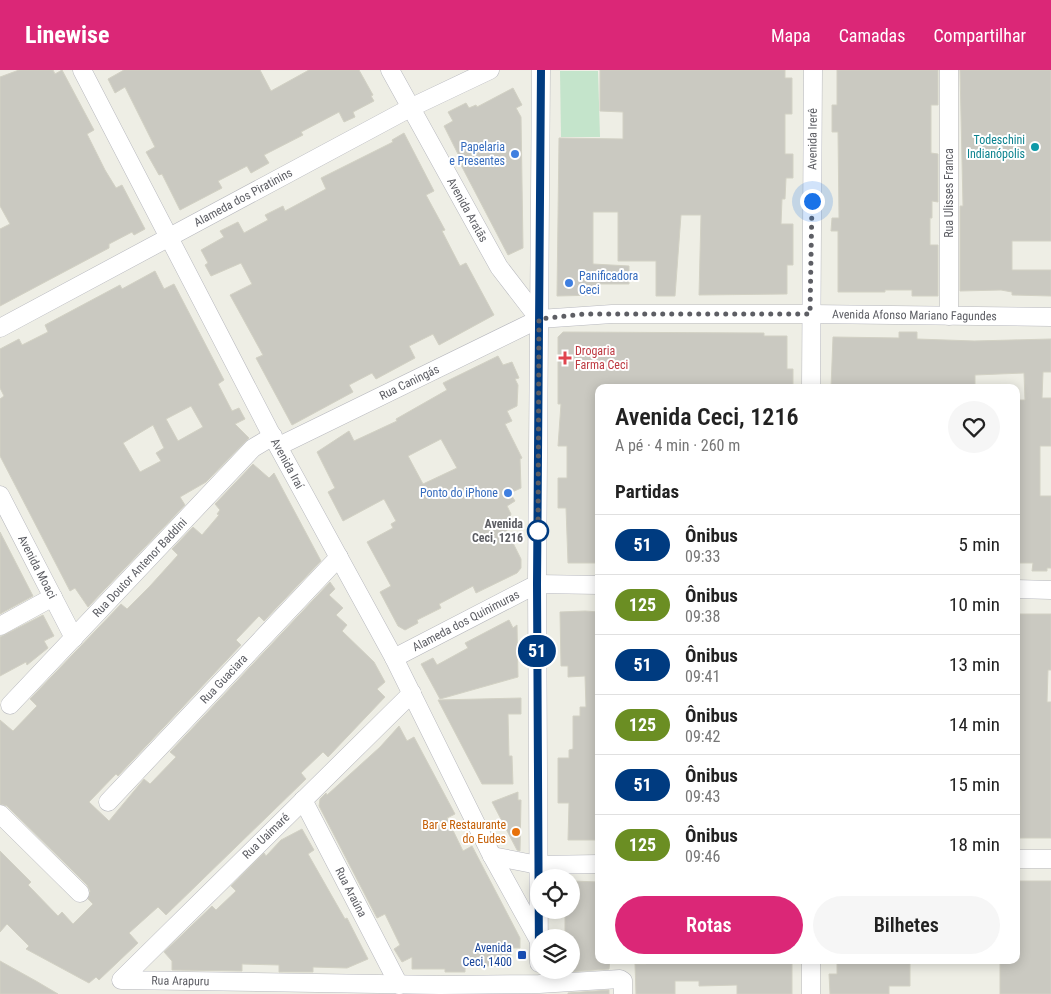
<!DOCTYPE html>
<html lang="pt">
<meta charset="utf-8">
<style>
body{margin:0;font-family:"Roboto Condensed",sans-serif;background:#f6f6f6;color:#222;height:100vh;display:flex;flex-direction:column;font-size:19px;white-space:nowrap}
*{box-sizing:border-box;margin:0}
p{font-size:16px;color:#767676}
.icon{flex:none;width:28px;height:28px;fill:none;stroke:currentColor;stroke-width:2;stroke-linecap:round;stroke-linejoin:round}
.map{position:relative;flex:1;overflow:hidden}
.panel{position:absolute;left:595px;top:314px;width:425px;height:580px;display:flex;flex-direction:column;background:#fff;border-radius:10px;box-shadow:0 2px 12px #0003}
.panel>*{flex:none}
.badge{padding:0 10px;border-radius:16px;font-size:18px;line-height:32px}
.fabs{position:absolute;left:530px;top:799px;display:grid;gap:10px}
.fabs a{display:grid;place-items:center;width:50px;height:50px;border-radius:50%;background:#fff;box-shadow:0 2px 12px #0003;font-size:25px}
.you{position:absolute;width:25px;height:25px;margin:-12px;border:4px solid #fff;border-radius:50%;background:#1a73e8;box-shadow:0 0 0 8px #1a73e833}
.map>.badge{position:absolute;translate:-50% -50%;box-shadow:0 0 0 2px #fff}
h2{padding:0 20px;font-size:19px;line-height:45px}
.round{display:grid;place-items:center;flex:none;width:52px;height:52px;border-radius:26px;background:#f6f6f6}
.head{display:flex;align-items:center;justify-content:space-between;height:85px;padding:0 20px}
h1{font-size:24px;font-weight:600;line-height:38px}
.action{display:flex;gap:10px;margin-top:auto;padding:10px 20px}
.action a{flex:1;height:58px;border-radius:30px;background:#db2777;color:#fff;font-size:20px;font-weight:600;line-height:58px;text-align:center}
.action a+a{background:#f6f6f6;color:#222}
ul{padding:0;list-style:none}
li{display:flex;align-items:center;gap:15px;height:60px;padding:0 20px;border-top:1px solid #e0e0e0}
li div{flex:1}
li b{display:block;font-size:19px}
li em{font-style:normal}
li .badge{min-width:55px;font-weight:700;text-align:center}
header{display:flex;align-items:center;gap:30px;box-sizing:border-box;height:70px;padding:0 25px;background:#db2777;color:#fff}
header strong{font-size:24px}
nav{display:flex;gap:28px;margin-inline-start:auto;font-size:18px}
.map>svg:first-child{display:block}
</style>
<header>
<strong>Linewise</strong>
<nav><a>Mapa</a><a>Camadas</a><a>Compartilhar</a></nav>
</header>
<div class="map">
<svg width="1051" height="924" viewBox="0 0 1051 924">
<rect width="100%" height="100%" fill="#eeeee5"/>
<!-- green -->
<polygon fill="#c4e4cb" points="560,1 598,1 600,67 561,67"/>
<!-- building -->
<g fill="#cac9c1" stroke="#d2d1c4" fill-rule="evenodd">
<polygon points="19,0 53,0 55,4 62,0 94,60 87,64 105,100 116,118 122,115 145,159 134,165 132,162 109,174 109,178 0,236 0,159 10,154 0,136 0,7"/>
<polygon points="124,0 260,0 271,21 309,0 359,0 373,25 371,26 374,31 353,42 355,47 344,52 339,42 301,62 303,65 264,85 269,93 251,103 247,96 218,111 222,118 180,140 162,104 159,105 146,82 155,77 125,17 115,23 108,9"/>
<polygon points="600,0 785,0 785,8 792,8 792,44 785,44 785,84 793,84 793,108 786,108 785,129 782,129 781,154 793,154 793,195 787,195 787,224 699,225 701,145 681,145 675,226 656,226 656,191 618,191 618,142 593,142 593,194 629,196 629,214 600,214 600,225 557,226 559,68 623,69 623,42 600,41"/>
<polygon points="837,0 938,0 938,35 931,35 931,83 938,84 938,132 932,131 932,148 930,148 930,175 938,175 938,226 912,226 912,220 885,220 885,222 838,222 838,161 831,161 832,148 839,148 838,62 832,62 832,35 837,35"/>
<polygon points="960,0 1051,0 1051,171 1012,171 1012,200 1051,200 1051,226 1012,225 1012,222 1001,220 960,221 960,136 963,136"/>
<polygon points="513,18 522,35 516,38 521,47 523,178 508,185 461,95 463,94 444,56 453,51 448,42 466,33 469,38 476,35 477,37"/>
<polygon points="404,63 434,121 426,125 445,160 442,161 460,196 466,193 494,245 439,275 433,264 409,276 415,288 376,309 372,303 349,315 353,322 292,355 256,288 263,285 230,225 252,214 241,193 211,206 205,195 208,193 201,180 224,167 220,161 238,152 244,163 268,150 265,145 283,136 285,141 326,119 321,108 393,72 392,70"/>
<path d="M155,201L164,219L174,214L224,310L218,314L232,341L239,338L245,349L235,354L249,368L206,412L180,427L185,435L88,537L75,518L70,521L0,386V329L4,326L0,318V279L19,269L22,275L48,262L45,255L120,215L122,219ZM191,336L203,357L178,371L166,349ZM153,355L164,378L156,383L161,391L140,402L123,373Z"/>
<polygon points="563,262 764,263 764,266 787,266 787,299 793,299 793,318 599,318 599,493 568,493 566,438 558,438 558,408 567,408 567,376 558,376 561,334 558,334 558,267"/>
<polygon points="899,262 917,262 917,269 974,271 1051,269 1051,302 1043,302 1042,328 1051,328 1051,376 1040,376 1040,426 1051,426 1051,498 1047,498 1047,501 1032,501 1033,493 1016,493 1016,330 1025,330 1024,303 975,305 975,318 831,318 833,267 899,268"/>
<path d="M498,286L503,295L512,292L519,308L515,309L518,315L517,336L507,341L512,351L505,354L522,388L520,389L521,418L510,423L515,431L507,436L511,444L507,453L510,457L506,459L521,489V498L517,503L476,523L473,516L439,534L441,538L417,550L418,553L405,560L398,556L380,522L391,516L367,472L393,458L391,454L396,451L384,429L343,451L328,422L335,418L317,382L349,361L354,371L397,351L396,349L447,320L443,313ZM441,369L457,398L423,414L408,386Z"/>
<polygon points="253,394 269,408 274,403 321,491 264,551 259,546 236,570 241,575 118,706 116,704 89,732 109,751 144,709 150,714 176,687 170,682 330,512 335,519 329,525 343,538 336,545 347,555 342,561 374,592 385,612 377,619 385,627 328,687 323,682 301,703 306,709 166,845 158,837 129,863 138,873 99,910 96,907 89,913 26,879 29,876 7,854 0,862 0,781 31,812 28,815 58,846 62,842 73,854 93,834 88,829 90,821 87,815 7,736 0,734 0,650 13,661 37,636 30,629 121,534 127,539 150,516 178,485 172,479 193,457 202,465 219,445 217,444 220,440 215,434"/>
<polygon points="0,462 33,526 0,544"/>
<polygon points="585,541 599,542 599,770 568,770 569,733 558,733 558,688 569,688 569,680 573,679 573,646 580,646 580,637 586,637 585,606 568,607 568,596 561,596 560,542"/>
<polygon points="1016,544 1051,544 1051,600 1048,600 1047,632 1051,632 1051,768 1016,768 1016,740 1020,740 1019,708 1016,708"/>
<polygon points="43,545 54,566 44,571 48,578 27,595 26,592 0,606 0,567"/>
<polygon points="509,550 513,558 517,555 518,607 440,629 421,594 433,588 437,595 468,578 465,573"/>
<polygon points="521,628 521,644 508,644 509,686 512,686 513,714 482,714 438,630"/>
<polygon points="399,656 407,671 414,667 455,744 447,748 463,781 472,776 520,868 520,878 510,878 511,896 465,896 465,902 445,902 445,899 412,899 412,887 402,892 394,879 400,875 385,844 377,848 319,736 320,729 326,723 327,725 380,677"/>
<polygon points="518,722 518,730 521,730 520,781 517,780 492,732"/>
<polygon points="302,759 314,780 308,784 345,849 347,848 368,889 347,898 313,897 313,902 279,902 279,895 242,894 242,901 172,900 172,891 164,882 212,836 216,840 236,821 231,816 264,783 266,786 281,770"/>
<polygon points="571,811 599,812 599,890 610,890 609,899 568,902 571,900 571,868 565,868 565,840 571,840"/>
<polygon points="1016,811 1051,811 1051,924 1000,924 1000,890 1016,890"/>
<polygon points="676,890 792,890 792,924 737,924 737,915 699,916 699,911 675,911 675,924 636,924 635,894 646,894 646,892 652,891"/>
<polygon points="837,890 910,890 910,916 889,916 889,924 830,924 829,904 837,904"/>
<polygon points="0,891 36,911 58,924 0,924"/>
<polygon points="609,920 609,924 568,924 568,923"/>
</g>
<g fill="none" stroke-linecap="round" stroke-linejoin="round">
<defs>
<g id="minor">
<path id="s1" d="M82,0L269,360L394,588L492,786L538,869"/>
<path id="s2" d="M390,0L499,197L539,249"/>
<polyline points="949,0 949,246"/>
<path id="s3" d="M0,258L410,38L490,0"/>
<path id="s4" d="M811,318L813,0"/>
<path id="s5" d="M279,376L539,249L612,244H810L1051,247"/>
<path id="s6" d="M0,425L74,568"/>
<polyline points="1016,519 1051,520"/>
<polyline points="0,556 53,527"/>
<path id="s7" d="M394,588L537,514L599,515"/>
<path id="s8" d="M412,623L121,910L440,915L539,914L620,909L623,911V924"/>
<path id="s9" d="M10,635L253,378L273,366"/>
<path id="s10" d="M303,730L399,915"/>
<path id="s11" d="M108,732L339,487"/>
<polyline points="0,744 80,823"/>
<polyline points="492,786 538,795 599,794"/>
<polyline points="1016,789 1051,789"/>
<polyline points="811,890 811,924"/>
<polyline points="539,893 537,514 541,0"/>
</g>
</defs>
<!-- minor casing -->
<use href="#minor" stroke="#b7b8be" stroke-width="19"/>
<!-- minor -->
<use href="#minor" stroke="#fff" stroke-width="18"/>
</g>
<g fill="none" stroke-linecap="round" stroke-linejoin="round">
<defs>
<polyline id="line" points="539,893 537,514 541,0"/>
</defs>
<!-- line casing -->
<use href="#line" stroke="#fff" stroke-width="11"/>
<!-- line -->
<use href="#line" stroke="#003b80" stroke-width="8"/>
<!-- walk -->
<polyline stroke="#5d5e64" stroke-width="5" stroke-dasharray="0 9" points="538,461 538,464 539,249 585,244 810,244 812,131"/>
</g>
<!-- markers -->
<circle fill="#0f9aa8" stroke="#fff" stroke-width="2" cx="1035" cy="77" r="5"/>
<g fill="#3f7fe0" stroke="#fff" stroke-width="2">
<circle cx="515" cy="84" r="5"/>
<circle cx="569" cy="213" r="5"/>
<circle cx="508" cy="423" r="5"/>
</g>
<path fill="#e0444e" stroke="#fff" stroke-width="2" d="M562.5 280.5h5v5h5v5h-5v5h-5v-5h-5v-5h5z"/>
<circle fill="#fff" stroke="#003b80" stroke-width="2.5" cx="538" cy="461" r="10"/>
<circle fill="#e8710a" stroke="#fff" stroke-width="2" cx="516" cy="762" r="5"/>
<rect fill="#1a4fb4" stroke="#fff" stroke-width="2" x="517" y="880" width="10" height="10" rx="2.5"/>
<g text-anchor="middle" stroke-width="4" stroke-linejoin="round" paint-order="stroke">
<!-- street labels -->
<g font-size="12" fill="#5d5e64" stroke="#fff">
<text dy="4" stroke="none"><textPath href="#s4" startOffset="249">Avenida Irerê</textPath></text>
<text transform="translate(949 123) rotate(-90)" y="4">Rua Ulisses Franca</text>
<text dy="4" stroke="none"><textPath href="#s3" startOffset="276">Alameda dos Piratinins</textPath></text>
<text dy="4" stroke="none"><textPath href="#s2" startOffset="160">Avenida Aratãs</textPath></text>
<text dy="4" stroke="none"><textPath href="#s5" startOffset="665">Avenida Afonso Mariano Fagundes</textPath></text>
<text dy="4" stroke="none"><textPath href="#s5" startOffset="145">Rua Caningás</textPath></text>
<text dy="4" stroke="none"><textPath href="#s1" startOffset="444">Avenida Iraí</textPath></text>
<text dy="4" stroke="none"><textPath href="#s6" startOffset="81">Avenida Moaci</textPath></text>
<text dy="4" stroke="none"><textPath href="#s9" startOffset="189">Rua Doutor Antenor Baddini</textPath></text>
<text dy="4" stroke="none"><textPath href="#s7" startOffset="81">Alameda dos Quinimuras</textPath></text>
<text dy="4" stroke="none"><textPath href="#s11" startOffset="169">Rua Guaciara</textPath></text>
<text transform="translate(266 766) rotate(-44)" y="4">Rua Uaimaré</text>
<text dy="4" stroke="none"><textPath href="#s10" startOffset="104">Rua Araúna</textPath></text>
<text dy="4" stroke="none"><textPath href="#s8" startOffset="468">Rua Arapuru</textPath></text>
</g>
<!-- culture labels -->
<g font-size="12" fill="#0d838f" stroke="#fff" text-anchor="end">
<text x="1025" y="74">Todeschini<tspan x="1025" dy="14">Indianópolis</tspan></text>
</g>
<!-- shop labels -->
<g font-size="12" fill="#366cbe" stroke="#fff" text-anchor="end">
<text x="505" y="81">Papelaria<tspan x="505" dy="14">e Presentes</tspan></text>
<text x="579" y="210" text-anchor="start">Panificadora<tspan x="579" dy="14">Ceci</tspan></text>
<text x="498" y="427">Ponto do iPhone</text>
</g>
<!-- health labels -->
<g font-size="12" fill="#be3a42" stroke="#fff" text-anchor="start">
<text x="575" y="285">Drogaria<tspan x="575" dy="14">Farma Ceci</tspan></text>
</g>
<!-- stop labels -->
<g font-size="12" font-weight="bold" fill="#5d5e64" stroke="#fff" text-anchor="end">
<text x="523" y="458">Avenida<tspan x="523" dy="14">Ceci, 1216</tspan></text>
</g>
<!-- food labels -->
<g font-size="12" fill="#c56008" stroke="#fff" text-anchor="end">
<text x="506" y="759">Bar e Restaurante<tspan x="506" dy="14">do Eudes</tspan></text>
</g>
<!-- transit labels -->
<g font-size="12" fill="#164399" stroke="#fff" text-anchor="end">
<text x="512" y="882">Avenida<tspan x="512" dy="14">Ceci, 1400</tspan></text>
</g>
</g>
</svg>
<div class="fabs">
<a><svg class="icon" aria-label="locate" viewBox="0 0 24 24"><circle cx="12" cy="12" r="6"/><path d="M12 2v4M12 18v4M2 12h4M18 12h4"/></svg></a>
<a><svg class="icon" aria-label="layers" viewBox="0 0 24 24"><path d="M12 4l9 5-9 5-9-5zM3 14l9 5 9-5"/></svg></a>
</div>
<div class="you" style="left:812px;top:131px"></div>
<b class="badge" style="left:537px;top:581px;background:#003b80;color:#fff">51</b>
<section class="panel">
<div class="head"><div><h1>Avenida Ceci, 1216</h1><p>A pé · 4 min · 260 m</p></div><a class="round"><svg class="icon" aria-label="heart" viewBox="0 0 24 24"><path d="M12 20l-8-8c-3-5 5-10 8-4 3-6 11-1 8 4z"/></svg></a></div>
<h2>Partidas</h2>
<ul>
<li><span class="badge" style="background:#003b80;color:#fff">51</span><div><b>Ônibus</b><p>09:33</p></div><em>5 min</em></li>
<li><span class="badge" style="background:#6b8e23;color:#fff">125</span><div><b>Ônibus</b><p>09:38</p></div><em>10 min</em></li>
<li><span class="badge" style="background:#003b80;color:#fff">51</span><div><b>Ônibus</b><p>09:41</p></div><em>13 min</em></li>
<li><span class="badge" style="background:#6b8e23;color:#fff">125</span><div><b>Ônibus</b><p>09:42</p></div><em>14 min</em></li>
<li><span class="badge" style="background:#003b80;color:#fff">51</span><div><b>Ônibus</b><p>09:43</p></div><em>15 min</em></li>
<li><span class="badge" style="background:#6b8e23;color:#fff">125</span><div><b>Ônibus</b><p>09:46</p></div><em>18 min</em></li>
</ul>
<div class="action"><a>Rotas</a><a>Bilhetes</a></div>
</section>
</div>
